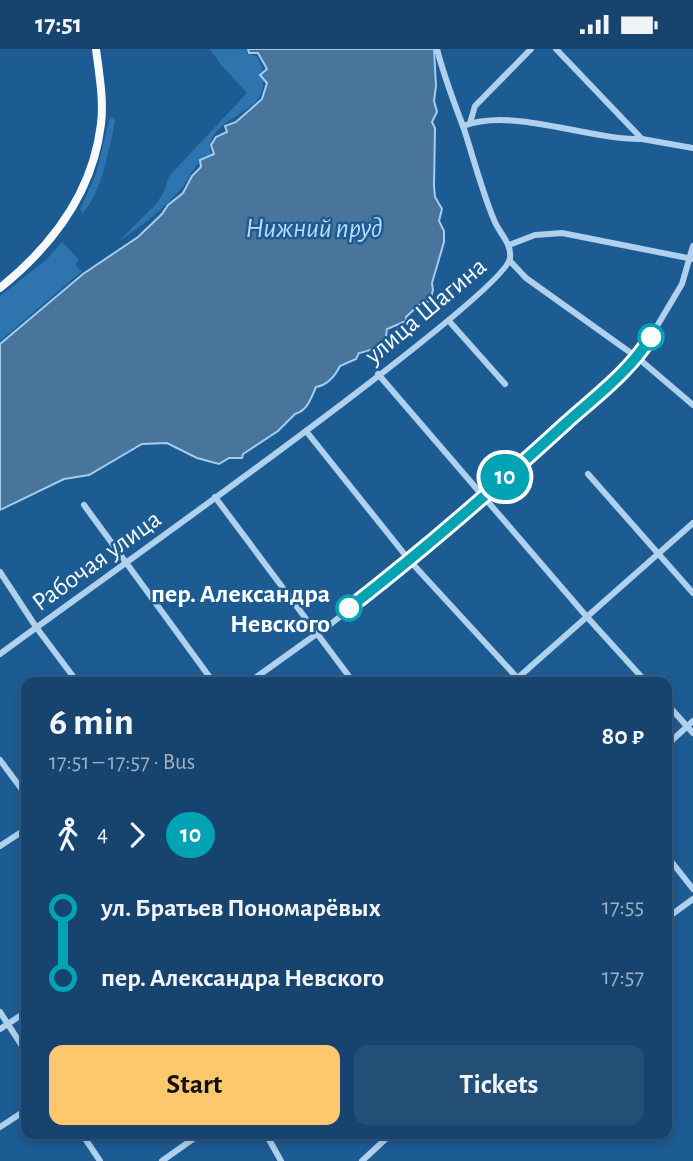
<!DOCTYPE html>
<meta charset="utf-8">
<style>
body{margin:0;font-family:"Alegreya Sans",sans-serif;background:#234e76;color:#f1f3f6;height:100vh;display:flex;flex-direction:column;font-size:26px;white-space:nowrap}
*{box-sizing:border-box;margin:0}
p{font-size:23px;color:#9eb0c2}
.icon{flex:none;width:38px;height:38px;fill:none;stroke:currentColor;stroke-width:2;stroke-linecap:round;stroke-linejoin:round}
.map{position:relative;flex:1;overflow:hidden}
.drawer{position:absolute;left:21px;top:628px;width:651px;height:462px;display:flex;flex-direction:column;background:#16446e;border-radius:14px;box-shadow:0 4px 10px #0003,0 0 0 2px #355c81}
.drawer>*{flex:none}
.badge{padding:0 14px;border-radius:23px;font-size:24px;line-height:46px}
.map>.badge{position:absolute;translate:-50% -50%;box-shadow:0 0 0 4px #fff}
.legs{display:flex;align-items:center;gap:10px;height:77px;padding:0 28px;font-size:23px}
.legs p{margin-inline-start:auto}
.overview{display:flex;align-items:center;justify-content:space-between;height:119px;padding:0 28px}
h1{font-size:38px;font-weight:700;line-height:52px}
.primary-button{display:flex;gap:14px;margin-top:auto;padding:14px 28px}
.primary-button a{flex:1;height:80px;border-radius:14px;background:#fdc76e;color:#111;font-size:28px;font-weight:700;line-height:80px;text-align:center}
.primary-button a+a{background:#234e76;color:#f1f3f6}
ul{padding:0 28px;list-style:none}
li{display:flex;align-items:center;gap:24px;height:70px;font-size:26px}
li i{display:grid;place-items:center;width:10px;height:100%;margin:0 9px;background:currentColor}
li i::after{content:'';width:18px;height:18px;margin:-9px;border:5px solid;border-radius:50%;background:#16446e}
li p{margin-inline-start:auto}
li:first-child i{background:linear-gradient(#0000 50%,currentColor 0)}
li:last-child i{background:linear-gradient(currentColor 50%,#0000 0)}
.status{display:flex;justify-content:space-between;align-items:center;height:49px;padding:0 35px;background:#16446e;direction:ltr}
.status svg{height:19px;fill:currentColor}
.map>svg:first-child{display:block}
</style>
<div class="status"><b>17:51</b><svg viewBox="0 0 49 12"><path d="M0 12V9h3v3zM5 12V6h3v6zM10 12V3h3v9zM15 12V0h3v12zM26 1h20v11H26zM47 4h2v5h-2z"/></svg></div>
<div class="map">
<svg width="693" height="1112" viewBox="0 0 693 1112">
<rect width="100%" height="100%" fill="#1d5b93"/>
<!-- green -->
<g fill="#2e74ae">
<path d="M210,0H247V5L257,7L263,21L259,26L264,32C263,36 262,44 259,48C248,67 202,77 211,105C192,113 193,128 179,142C160,163 142,177 119,192L156,155L164,143L169,127L247,44L222,17Z"/>
<path d="M110,68L115,71C111,94 100,150 82,164L80,160L96,125Z"/>
<polygon points="62,193 78,210 76,217 82,222 0,292 0,247 46,211"/>
</g>
<!-- water -->
<path fill="#49749b" stroke="#a2cdf0" stroke-width="2" d="M248,0H434L436,37L434,52L437,63L432,73L435,79L434,137L435,148L442,160L439,172L444,182V193L432,234L433,241L430,252L420,255L406,268V272L387,280C386,283 387,287 385,291C382,297 366,303 359,304L356,310L340,317C335,327 328,336 316,338C311,349 308,361 295,365L278,382L243,405L242,409H229L219,415L197,409L167,394L142,395L89,426L64,430L0,461V295L83,225L138,188L162,165L168,156L183,144L192,127L201,118L200,111L214,105L211,96L216,88L227,83L225,77L236,73L262,50L267,34L260,26L267,20L258,4H249Z"/>
<g fill="none" stroke-linecap="round" stroke-linejoin="round">
<!-- minor -->
<g stroke="#afd1ee" stroke-width="6">
<polyline points="556,0 642,90 693,99"/>
<polyline points="470,74 475,57 531,0"/>
<path d="M463,77C514,58 587,91 642,90"/>
<polyline points="509,196 535,186 562,184 693,210"/>
<polyline points="510,212 526,229 638,309 693,356"/>
<polyline points="449,272 505,335"/>
<polyline points="378,325 587,568 647,634"/>
<polyline points="306,382 410,512 522,634"/>
<polyline points="588,425 693,544"/>
<polyline points="215,448 354,634"/>
<polyline points="84,456 214,634"/>
<polyline points="0,523 36,578 78,634"/>
<path d="M0,605C61,559 506,247 510,209C512,194 499,184 494,171C482,142 474,111 464,80C454,53 444,28 437,0"/>
<polyline points="248,634 332,574 410,512 638,309 682,235 693,197"/>
<polyline points="512,634 693,474"/>
<polyline points="667,655 693,684"/>
<polyline points="667,696 693,672"/>
<polyline points="0,711 26,746"/>
<polyline points="0,797 26,780"/>
<polyline points="667,807 693,840"/>
<polyline points="667,869 693,850"/>
<polyline points="0,963 26,1003"/>
<polyline points="0,980 26,963"/>
<polyline points="0,1078 26,1061"/>
<polyline points="82,1085 100,1112"/>
<polyline points="266,1085 281,1112"/>
<polyline points="162,1112 200,1085"/>
<polyline points="362,1112 391,1085"/>
</g>
<!-- major -->
<path stroke="#f6faff" stroke-width="8" d="M0,239C52,197 93,143 101,75C104,51 99,24 96,0"/>
</g>
<g fill="none" stroke-linecap="round" stroke-linejoin="round">
<defs>
<path id="line-1" d="M349,559C424,501 495,439 565,375C595,348 629,323 651,288"/>
</defs>
<!-- line-1 casing -->
<use href="#line-1" stroke="#fff" stroke-width="16"/>
<!-- line-1 -->
<use href="#line-1" stroke="#00a3b4" stroke-width="10"/>
</g>
<!-- markers -->
<g fill="#fff" stroke="#00a3b4" stroke-width="3.5">
<circle cx="651" cy="288" r="12"/>
<circle cx="349" cy="559" r="12"/>
</g>
<g text-anchor="middle" stroke-width="5" stroke-linejoin="round" paint-order="stroke">
<!-- street labels -->
<g font-size="26" fill="#fff" stroke="#1d5b93">
<text transform="translate(425 261) rotate(-40)" y="9">улица Шагина</text>
<text transform="translate(96 511) rotate(-36)" y="9">Рабочая улица</text>
</g>
<!-- stop labels -->
<g font-size="26" font-weight="bold" fill="#fff" stroke="#1d5b93" text-anchor="end">
<text x="330" y="553">пер. Александра<tspan x="330" dy="30">Невского</tspan></text>
</g>
<!-- water labels -->
<g font-size="28" font-style="italic" fill="#bbdbf5" stroke="#1d5b93">
<text x="314" y="188">Нижний пруд</text>
</g>
</g>
</svg>
<b class="badge" style="left:505px;top:428px;background:#00a3b4;color:#fff">10</b>
<section class="drawer">
<div class="overview"><div><h1>6 min</h1><p>17:51 – 17:57 · Bus</p></div><b>80 ₽</b></div>
<div class="legs"><svg class="icon" aria-label="walk" viewBox="0 0 24 24"><circle cx="13" cy="4" r="2"/><path d="M13 8l-2 6 4 7M11 14l-3 7M7 12l3-4h3l4 4"/></svg>4<svg class="icon" aria-label="forward" viewBox="0 0 24 24"><path d="M9 5l7 7-7 7"/></svg><b class="badge" style="background:#00a3b4;color:#fff">10</b></div>
<ul>
<li><i style="color:#00a3b4"></i><b>ул. Братьев Пономарёвых</b><p>17:55</p></li>
<li><i style="color:#00a3b4"></i><b>пер. Александра Невского</b><p>17:57</p></li>
</ul>
<div class="primary-button"><a>Start</a><a>Tickets</a></div>
</section>
</div>
